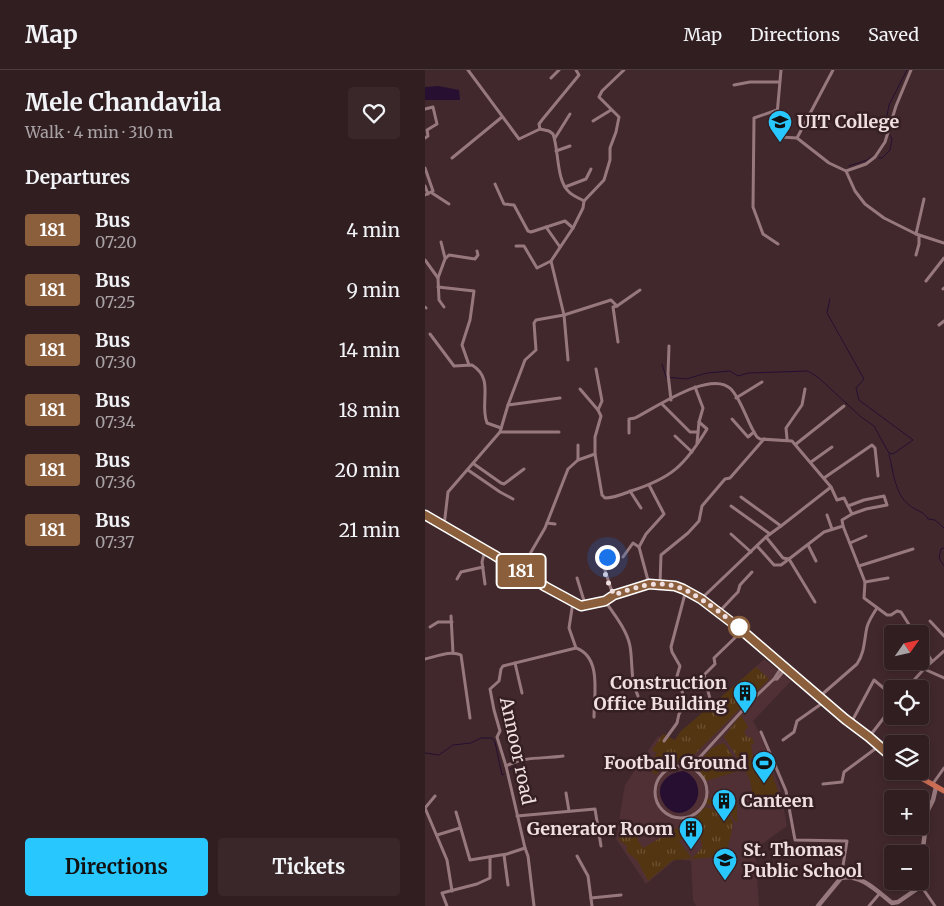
<!DOCTYPE html>
<meta charset="utf-8">
<style>
body{margin:0;font-family:Merriweather,serif;background:#39272a;color:#f1f3f6;height:100vh;display:flex;flex-direction:column;font-size:19px;white-space:nowrap}
*{box-sizing:border-box;margin:0}
p{font-size:16px;color:#a8a2a5}
.icon{flex:none;width:28px;height:28px;fill:none;stroke:currentColor;stroke-width:2;stroke-linecap:round;stroke-linejoin:round}
.map{position:relative;flex:1;overflow:hidden}
.panel{display:flex;flex-direction:column;background:#311e21;width:425px}
.panel>*{flex:none}
.badge{padding:0 10px;border-radius:4px;font-size:18px;line-height:32px}
.needle{width:32px;rotate:56deg}
.fabs{position:absolute;left:459px;top:555px;display:grid;gap:10px}
.fabs a{display:grid;place-items:center;width:45px;height:45px;border-radius:5px;background:#311e21;box-shadow:0 2px 8px #0003,0 0 0 1px #4c3c3f;font-size:25px}
.you{position:absolute;width:25px;height:25px;margin:-12px;border:4px solid #fff;border-radius:50%;background:#1a73e8;box-shadow:0 0 0 8px #1a73e833}
.map>.badge{position:absolute;translate:-50% -50%;box-shadow:0 0 0 2px #fff}
h2{padding:0 25px;font-size:19px;line-height:45px}
.round{display:grid;place-items:center;flex:none;width:52px;height:52px;border-radius:5px;background:#39272a}
.headline{display:flex;align-items:center;justify-content:space-between;height:85px;padding:0 25px}
h1{font-size:24px;font-weight:700;line-height:38px}
.button{display:flex;gap:10px;margin-top:auto;padding:10px 25px}
.button a{flex:1;height:58px;border-radius:5px;background:#28c8ff;color:#111;font-size:20px;font-weight:700;line-height:58px;text-align:center}
.button a+a{background:#39272a;color:#f1f3f6}
ul{padding:0;list-style:none}
li{display:flex;align-items:center;gap:15px;height:60px;padding:0 25px}
li div{flex:1}
li b{display:block;font-size:19px}
li em{font-style:normal}
li .badge{min-width:55px;font-weight:700;text-align:center}
header{display:flex;align-items:center;gap:30px;box-sizing:border-box;height:70px;padding:0 25px;background:#311e21;border-bottom:1px solid #4c3c3f}
header strong{font-size:24px}
nav{display:flex;gap:28px;margin-inline-start:auto;font-size:18px}
main{display:flex;flex:1;min-height:0}
.map>svg:first-child{display:block}
</style>
<header>
<strong>Map</strong>
<nav><a>Map</a><a>Directions</a><a>Saved</a></nav>
</header>
<main>
<section class="panel">
<div class="headline"><div><h1>Mele Chandavila</h1><p>Walk · 4 min · 310 m</p></div><a class="round"><svg class="icon" aria-label="heart" viewBox="0 0 24 24"><path d="M12 20l-8-8c-3-5 5-10 8-4 3-6 11-1 8 4z"/></svg></a></div>
<h2>Departures</h2>
<ul>
<li><span class="badge" style="background:#8b5e3c;color:#fff">181</span><div><b>Bus</b><p>07:20</p></div><em>4 min</em></li>
<li><span class="badge" style="background:#8b5e3c;color:#fff">181</span><div><b>Bus</b><p>07:25</p></div><em>9 min</em></li>
<li><span class="badge" style="background:#8b5e3c;color:#fff">181</span><div><b>Bus</b><p>07:30</p></div><em>14 min</em></li>
<li><span class="badge" style="background:#8b5e3c;color:#fff">181</span><div><b>Bus</b><p>07:34</p></div><em>18 min</em></li>
<li><span class="badge" style="background:#8b5e3c;color:#fff">181</span><div><b>Bus</b><p>07:36</p></div><em>20 min</em></li>
<li><span class="badge" style="background:#8b5e3c;color:#fff">181</span><div><b>Bus</b><p>07:37</p></div><em>21 min</em></li>
</ul>
<div class="button"><a>Directions</a><a>Tickets</a></div>
</section>
<div class="map">
<svg width="519" height="836" viewBox="0 0 519 836">
<defs>
<pattern id="grass-tufts" width="24" height="20" patternUnits="userSpaceOnUse" patternTransform="scale(1.25)"><rect width="24" height="20" fill="#533511"/><path d="M3 7l-1-3M5 7V3M7 7l1-3M15 17l-1-3M17 17v-4M19 17l1-3" fill="none" stroke="#6c5233"/></pattern>
</defs>
<rect width="100%" height="100%" fill="#41282c"/>
<!-- built -->
<polygon fill="#503034" points="339,589 366,611 328,651 335,664 355,718 362,756 330,779 334,836 271,836 268,830 266,791 251,789 221,814 191,769 200,715 233,666 249,672"/>
<!-- grass -->
<g fill="url(#grass-tufts)">
<path d="M331,597L344,609L266,688C251,698 240,689 227,680L238,664L250,670L256,661Z"/>
<polygon points="316,645 323,657 319,662 323,668 327,667 329,673 326,675 328,688 321,691 325,711 318,696 299,667"/>
<path d="M299,673L317,700L280,711L273,701C274,689 287,675 299,673Z"/>
<polygon points="281,728 312,734 312,752 309,750 305,742 279,733"/>
<path d="M280,737L303,744L308,752L306,765L300,786L266,789L277,778C277,767 271,758 270,748Z"/>
<polygon points="268,754 272,763 254,771 266,787 264,789 248,790 223,811 212,790 202,782 202,776 194,770 197,760 215,766 212,769 218,778 252,758 257,758"/>
</g>
<!-- garden -->
<g fill="#533511">
<polygon points="234,680 244,688 231,705 222,697"/>
<polygon points="341,684 357,735 334,739 327,721 322,692"/>
</g>
<!-- water -->
<g fill="#270f32">
<polygon points="13,16 34,20 35,30 0,30 0,17"/>
<path d="M258,701C263,702 266,705 270,710C283,733 254,756 239,734C228,717 241,703 258,701Z"/>
</g>
<g fill="none" stroke-linecap="round" stroke-linejoin="round">
<!-- stream -->
<g stroke="#270f32" stroke-width="1">
<polyline points="461,58 460,56 464,35 482,0"/>
<polyline points="454,88 457,88 465,80 467,69 465,65"/>
<polyline points="424,96 442,90 446,87"/>
<polyline points="237,294 241,307 261,309 282,303 305,301 313,306 323,303 383,301 394,308 436,347 449,356 461,378 464,383 468,384 488,370 434,330 431,318 439,309 402,243 405,229"/>
<path d="M464,384C468,400 470,425 484,435C491,441 499,441 503,449L510,450L519,458"/>
<polyline points="519,478 516,479 514,488 519,496"/>
<polyline points="0,683 14,685 28,675 46,673 56,668 67,668 70,672 77,705 79,704"/>
<polyline points="85,699 91,695"/>
</g>
<!-- minor -->
<g stroke="#97797d" stroke-width="3">
<polyline points="43,0 94,69 115,59"/>
<path d="M151,0L154,5L117,50L114,54L115,59L124,61L128,64C134,80 131,110 144,122C148,126 154,128 159,131"/>
<polyline points="356,0 351,56 355,67 372,68 404,93 421,101 430,121 440,134 459,148 491,164 519,173"/>
<polyline points="126,8 134,0"/>
<polyline points="309,15 325,12 354,12"/>
<polyline points="0,39 8,37 12,54 2,60 3,66 0,68"/>
<polyline points="352,40 329,48 328,137 338,164 353,174"/>
<polyline points="168,51 186,40"/>
<polyline points="130,68 145,44"/>
<polyline points="372,68 408,0"/>
<polyline points="131,81 145,76"/>
<polyline points="27,88 77,47"/>
<polyline points="0,98 8,121 0,125"/>
<polyline points="421,101 441,94 450,87 460,72 471,36 486,0"/>
<polyline points="70,114 79,134 89,135 103,161 106,162 140,151 148,158"/>
<polyline points="0,116 3,124"/>
<polyline points="140,117 161,109 166,99"/>
<polyline points="7,123 24,134"/>
<polyline points="121,157 135,177"/>
<polyline points="491,164 499,129"/>
<polyline points="16,172 20,188"/>
<polyline points="91,176 99,176 112,198 126,191"/>
<polyline points="491,185 494,174 494,165"/>
<polyline points="0,190 13,208 14,230 19,237"/>
<polyline points="13,208 20,189 24,185 50,189 53,185 52,181"/>
<polyline points="501,211 519,188"/>
<polyline points="13,217 49,221 45,250 37,275 44,295"/>
<polyline points="518,219 519,218"/>
<polyline points="192,236 188,237 193,272"/>
<polyline points="0,237 1,238"/>
<polyline points="514,255 519,251"/>
<path d="M5,264L29,296L47,295C70,309 54,333 62,353L76,358"/>
<polyline points="244,276 243,304 246,330"/>
<polyline points="143,290 139,245 186,230 192,236 215,220"/>
<polyline points="155,319 173,340"/>
<polyline points="311,328 337,312"/>
<polyline points="237,334 265,362 273,362"/>
<polyline points="83,335 135,328"/>
<polyline points="307,349 323,367 329,362"/>
<polyline points="75,362 134,362"/>
<path d="M204,363V349L210,348C230,338 286,299 306,319C318,332 322,353 332,367L335,369L367,371L406,417L412,430L419,428L423,436"/>
<polyline points="250,366 267,382"/>
<polyline points="362,369 361,358 377,335 380,319"/>
<polyline points="272,373 274,352"/>
<polyline points="371,374 419,336"/>
<polyline points="153,375 153,390"/>
<path d="M170,384L177,425L180,428C189,428 198,424 206,421C247,408 260,395 282,359L274,352L278,338L270,317"/>
<polyline points="386,392 407,377"/>
<polyline points="49,394 76,413 79,414 99,399"/>
<polyline points="43,400 75,422 88,429"/>
<polyline points="399,408 447,375 450,378 453,406"/>
<polyline points="205,421 216,438"/>
<polyline points="306,436 345,464"/>
<polyline points="402,445 407,459"/>
<polyline points="122,453 130,454"/>
<polyline points="19,456 23,422 75,362 83,335 100,290 111,280 109,253 111,250 139,245 126,191 148,158 158,138 159,131 179,110 185,90 185,78 191,62 194,47 174,27 177,21 199,0"/>
<polyline points="356,456 406,417"/>
<polyline points="418,456 417,450 427,444 423,436 439,430 459,426 462,435 441,439 427,444"/>
<polyline points="306,464 326,482"/>
<polyline points="341,467 358,488 363,489"/>
<polyline points="425,473 441,466"/>
<polyline points="383,475 391,491"/>
<polyline points="332,476 349,495 356,495 364,489"/>
<polyline points="182,487 178,494 188,525"/>
<polyline points="198,487 208,473 214,477"/>
<polyline points="434,496 488,479"/>
<polyline points="95,501 120,458 143,399 153,390 170,384 170,367 176,346 173,340 177,331 171,299"/>
<polyline points="152,508 160,534"/>
<polyline points="32,509 36,502 58,497"/>
<polyline points="440,512 463,508"/>
<polyline points="60,514 57,492 60,480"/>
<polyline points="224,514 214,477 221,464 239,444 224,415"/>
<polyline points="235,514 236,485 263,463 274,451 277,436 300,409 305,408 339,369"/>
<polyline points="261,520 246,577 247,582 255,596 252,606 261,634 269,637 285,629 279,605 290,594 289,588 317,561"/>
<polyline points="276,529 341,467 356,456 316,427"/>
<path d="M180,531C189,544 202,560 205,576C208,593 205,610 213,626"/>
<polyline points="390,532 364,489 399,462 418,456 440,512 439,528 462,545 466,545 472,541 476,542 490,564"/>
<polyline points="294,542 309,526 313,522 315,515 327,502"/>
<polyline points="26,546 28,583"/>
<polyline points="505,551 519,566"/>
<polyline points="5,557 13,552 27,552"/>
<polyline points="495,572 507,591"/>
<path d="M151,578C177,587 169,625 169,647"/>
<path d="M0,589C10,587 26,580 36,585L45,648"/>
<polyline points="90,593 97,623"/>
<polyline points="499,599 519,608"/>
<polyline points="349,609 358,595"/>
<polyline points="481,619 499,599 519,581"/>
<path d="M394,627L432,594C440,582 439,570 442,557C444,550 448,544 452,538"/>
<polyline points="426,653 449,610 468,626"/>
<polyline points="336,662 361,721 370,770 422,771 416,808"/>
<polyline points="444,667 468,636"/>
<polyline points="358,670 369,662 372,651 399,632"/>
<polyline points="239,671 252,653 254,644 261,634"/>
<path d="M81,696C100,686 117,689 138,686"/>
<circle cx="256" cy="722" r="26"/>
<polyline points="265,698 327,630 349,609 352,609 361,598"/>
<polyline points="398,714 417,712 419,702 454,676"/>
<polyline points="507,715 519,698"/>
<polyline points="141,723 144,741"/>
<polyline points="0,738 22,790 27,821"/>
<polyline points="0,738 10,726"/>
<polyline points="31,742 45,790 82,784 100,778"/>
<polyline points="92,746 170,739 176,776"/>
<polyline points="12,765 35,758"/>
<polyline points="79,785 83,815"/>
<polyline points="152,786 163,806 167,836"/>
<polyline points="494,813 510,836"/>
<polyline points="166,828 196,825"/>
<polyline points="22,836 17,823 52,814 65,808 65,787"/>
<polyline points="109,836 103,786 100,778 81,696 72,667 75,661 69,640 65,619 74,611 76,599 78,596 151,578 144,558 148,532"/>
<polyline points="444,836 455,823"/>
</g>
<!-- tertiary -->
<g stroke="#97797d" stroke-width="4.5">
<polyline points="495,800 503,740 508,730 511,717"/>
<path d="M393,836L416,808C435,803 453,822 467,833L473,832L492,819L494,811"/>
</g>
<!-- primary -->
<g stroke="#cb6e54" stroke-width="5">
<polyline points="0,445 69,485 121,517 156,535 180,531 189,525 224,514 251,516 258,519 276,529 318,561 419,649 444,667 468,688"/>
<polyline points="484,701 519,721"/>
</g>
</g>
<g fill="none" stroke-linecap="round" stroke-linejoin="round">
<defs>
<polyline id="line" points="0,445 69,485 121,517 156,536 180,531 189,525 224,514 250,516 258,519 276,529 314,558 420,649 444,667 468,688"/>
</defs>
<!-- line casing -->
<use href="#line" stroke="#fff" stroke-width="11"/>
<!-- line -->
<use href="#line" stroke="#8b5e3c" stroke-width="8"/>
<!-- walk -->
<path stroke="#f0dfe1" stroke-width="5" stroke-dasharray="0 9" d="M182,487C175,500 184,513 189,525C237,507 251,510 293,541C300,546 307,553 314,557"/>
</g>
<!-- icons -->
<defs>
<symbol id="university-pin" viewBox="-11 -11 22 30"><path d="M0 17L-7.5 6A9.5 9.5 0 1 1 7.5 6Z" fill="#28c8ff" stroke="#361f22"/><path d="M0-5L7-2L0 1L-7-2ZM-4 1L0 2.5L4 1V4Q0 6-4 4Z" fill="#111"/></symbol>
<symbol id="building-pin" viewBox="-11 -11 22 30"><path d="M0 17L-7.5 6A9.5 9.5 0 1 1 7.5 6Z" fill="#28c8ff" stroke="#361f22"/><path d="M-4-6H4V6H1V3H-1V6H-4ZM-2.5-4.3h1.7v1.8h-1.7ZM.8-4.3h1.7v1.8H.8ZM-2.5-1h1.7V.8h-1.7ZM.8-1h1.7V.8H.8Z" fill="#111"/></symbol>
<symbol id="stadium-pin" viewBox="-11 -11 22 30"><path d="M0 17L-7.5 6A9.5 9.5 0 1 1 7.5 6Z" fill="#28c8ff" stroke="#361f22"/><path d="M0-5a6.5 5 0 1 0 0 10a6.5 5 0 1 0 0-10ZM-3.5-1.8h7v3.6h-7Z" fill="#111"/></symbol>
<symbol id="school-pin" viewBox="-11 -11 22 30"><path d="M0 17L-7.5 6A9.5 9.5 0 1 1 7.5 6Z" fill="#28c8ff" stroke="#361f22"/><path d="M0-5L7-2L0 1L-7-2ZM-4 1L0 2.5L4 1V4Q0 6-4 4Z" fill="#111"/></symbol>
</defs>
<g fill-rule="evenodd">
<use href="#university-pin" x="341" y="38" width="28" height="38"/>
<use href="#building-pin" x="306" y="609" width="28" height="38"/>
<use href="#stadium-pin" x="325" y="679" width="28" height="38"/>
<use href="#building-pin" x="285" y="717" width="28" height="38"/>
<use href="#building-pin" x="252" y="745" width="28" height="38"/>
<use href="#school-pin" x="286" y="776" width="28" height="38"/>
</g>
<!-- markers -->
<circle fill="#fff" stroke="#8b5e3c" stroke-width="2.5" cx="314" cy="557" r="10"/>
<g text-anchor="middle" stroke-width="5" stroke-linejoin="round" paint-order="stroke">
<!-- poi labels -->
<g font-size="18" font-weight="bold" fill="#f0dfe1" stroke="#361f22" text-anchor="start">
<text x="372" y="58">UIT College</text>
<text x="302" y="619" text-anchor="end">Construction<tspan x="302" dy="21">Office Building</tspan></text>
<text x="322" y="699" text-anchor="end">Football Ground</text>
<text x="316" y="737">Canteen</text>
<text x="248" y="765" text-anchor="end">Generator Room</text>
<text x="318" y="786">St. Thomas<tspan x="318" dy="21">Public School</tspan></text>
</g>
<!-- street labels -->
<g font-size="18" fill="#f0dfe1" stroke="#361f22">
<text transform="translate(92 681) rotate(78)" y="6">Annoor road</text>
</g>
</g>
</svg>
<div class="fabs">
<a><svg class="needle" viewBox="-14 -14 28 28"><path d="M0-13l5 13h-10z" fill="#e53935"/><path d="M0 13l5-13h-10z" fill="#a8a2a5"/></svg></a>
<a><svg class="icon" aria-label="locate" viewBox="0 0 24 24"><circle cx="12" cy="12" r="6"/><path d="M12 2v4M12 18v4M2 12h4M18 12h4"/></svg></a>
<a><svg class="icon" aria-label="layers" viewBox="0 0 24 24"><path d="M12 4l9 5-9 5-9-5zM3 14l9 5 9-5"/></svg></a>
<a>+</a>
<a>−</a>
</div>
<div class="you" style="left:182px;top:487px"></div>
<b class="badge" style="left:96px;top:501px;background:#8b5e3c;color:#fff">181</b>
</div>
</main>
